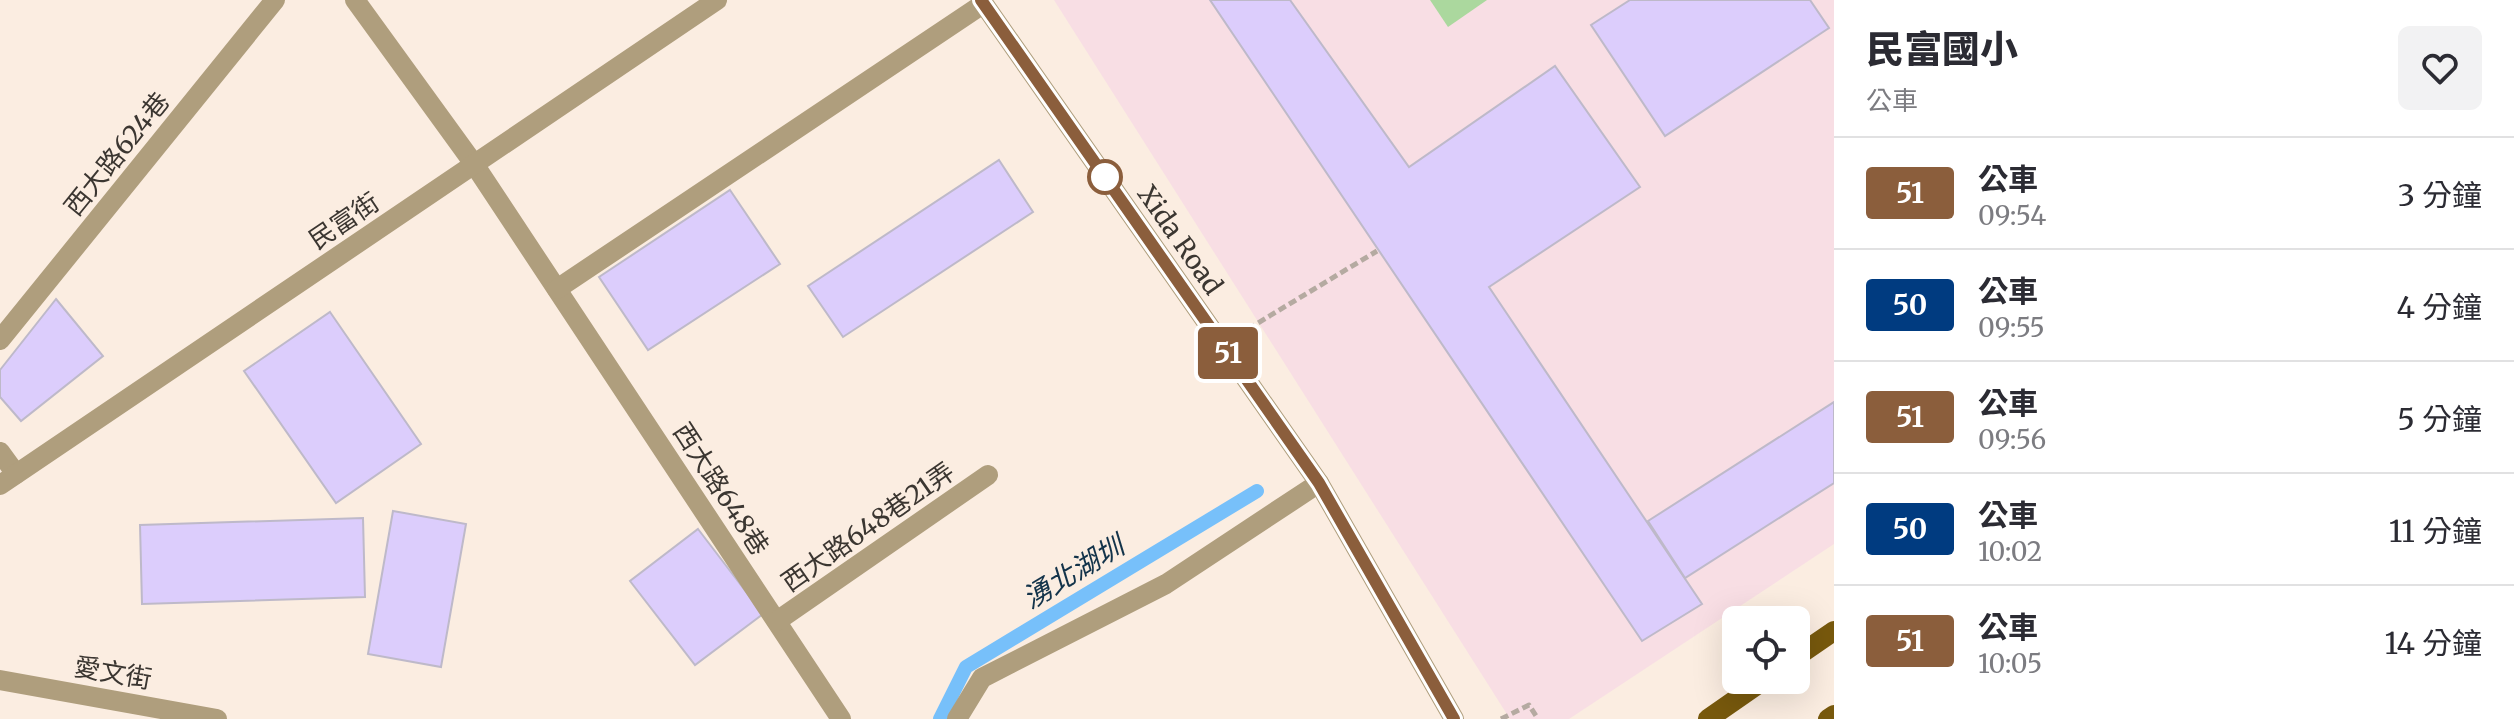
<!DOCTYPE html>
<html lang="zh-TW">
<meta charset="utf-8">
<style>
body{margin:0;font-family:Merriweather,"Noto Sans TC",serif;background:#f2f2f3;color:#2b2b33;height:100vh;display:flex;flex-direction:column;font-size:30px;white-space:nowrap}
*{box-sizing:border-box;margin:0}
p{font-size:26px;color:#7c7c81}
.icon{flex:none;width:44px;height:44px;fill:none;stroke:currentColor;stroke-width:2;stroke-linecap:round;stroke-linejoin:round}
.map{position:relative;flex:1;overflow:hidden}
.panel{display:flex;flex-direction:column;background:#fff;width:680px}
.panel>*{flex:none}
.badge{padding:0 16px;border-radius:6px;font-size:28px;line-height:52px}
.fabs{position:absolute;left:1722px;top:606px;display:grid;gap:16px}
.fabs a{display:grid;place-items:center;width:88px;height:88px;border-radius:12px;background:#fff;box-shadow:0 8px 32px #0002;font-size:40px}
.map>.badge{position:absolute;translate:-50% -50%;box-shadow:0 0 0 4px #fff}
.round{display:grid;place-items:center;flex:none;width:84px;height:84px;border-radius:12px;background:#f2f2f3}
.head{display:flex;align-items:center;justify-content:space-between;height:136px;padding:0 32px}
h1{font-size:38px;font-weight:800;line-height:60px}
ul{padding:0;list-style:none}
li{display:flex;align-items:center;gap:24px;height:112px;padding:0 32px;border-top:2px solid #e1e1e2}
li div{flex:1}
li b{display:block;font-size:30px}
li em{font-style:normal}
li .badge{min-width:88px;font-weight:700;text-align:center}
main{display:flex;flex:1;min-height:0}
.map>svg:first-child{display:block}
</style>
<main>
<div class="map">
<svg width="1834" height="719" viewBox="0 0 1834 719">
<rect width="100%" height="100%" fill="#fbede1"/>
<!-- education -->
<polygon fill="#f8dee4" points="1054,0 1834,0 1834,544 1569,719 1510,719"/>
<!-- green -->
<polygon fill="#abd89e" points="1430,0 1487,0 1448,27"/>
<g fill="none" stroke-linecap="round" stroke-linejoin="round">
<!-- stream -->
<polyline stroke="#77c0fa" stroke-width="14" points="940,719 966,667 1257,491"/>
</g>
<!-- building -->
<g fill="#dccdfc" stroke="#beb9c9" stroke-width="2">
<polygon points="1210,0 1290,0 1409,167 1555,66 1640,187 1489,287 1702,604 1642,641"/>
<polygon points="1630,0 1810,0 1829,28 1665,136 1591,25"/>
<polygon points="999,160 1033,212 843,337 808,286"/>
<polygon points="730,190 780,264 648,350 599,277"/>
<polygon points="56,299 103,356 21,421 0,397 0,370"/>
<polygon points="330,312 421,444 336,503 244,371"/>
<polygon points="1834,402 1834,483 1685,578 1648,521"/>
<polygon points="393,511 466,524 441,667 368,654"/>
<polygon points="363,518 365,597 142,604 140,525"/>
<polygon points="698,529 763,614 695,665 630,581"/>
</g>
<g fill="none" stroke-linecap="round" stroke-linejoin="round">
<!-- path -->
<g stroke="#b5aaa1" stroke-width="5" stroke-dasharray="8 4" stroke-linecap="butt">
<polyline points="1248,329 1377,251"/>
<polyline points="1501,719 1529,705 1538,719"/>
</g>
<!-- minor -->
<g stroke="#af9e7d" stroke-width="20">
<polyline points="355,0 474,164 841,719"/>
<polyline points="981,0 1319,483 1454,719"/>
<polyline points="557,289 983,4"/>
<polyline points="0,340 275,0"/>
<polyline points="0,452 16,474"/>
<polyline points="0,485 717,0"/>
<polyline points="777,621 988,475"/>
<polyline points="0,680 217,719"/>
<polyline points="957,719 982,678 1166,584 1319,483"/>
</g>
<!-- major -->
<g stroke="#78590d" stroke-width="20">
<polyline points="1796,657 1834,631"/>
<polyline points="1708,719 1764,680"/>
<polyline points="1828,719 1834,715"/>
</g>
</g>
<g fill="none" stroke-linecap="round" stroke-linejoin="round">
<defs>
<polyline id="line" points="981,0 1319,483 1454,719"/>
</defs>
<!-- line casing -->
<use href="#line" stroke="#fff" stroke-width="18"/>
<!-- line -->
<use href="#line" stroke="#8b5e3c" stroke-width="12"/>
</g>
<!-- markers -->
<circle fill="#fff" stroke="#8b5e3c" stroke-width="4" cx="1105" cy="177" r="16"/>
<g text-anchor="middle" stroke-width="6" stroke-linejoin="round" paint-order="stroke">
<!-- street labels -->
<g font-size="26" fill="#3b3631" stroke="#fbede1">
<text transform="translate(117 154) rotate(-51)" y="9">西大路624巷</text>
<text transform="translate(344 221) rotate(-34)" y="9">民富街</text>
<text transform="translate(1180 240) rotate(55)" y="9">Xida Road</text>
<text transform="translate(721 489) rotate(57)" y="9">西大路648巷</text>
<text transform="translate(868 527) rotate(-35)" y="9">西大路648巷21弄</text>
<text transform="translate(113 673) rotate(10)" y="9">愛文街</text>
</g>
<!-- water labels -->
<g font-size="28" font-style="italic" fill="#13334a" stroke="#fbede1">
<text transform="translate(1073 572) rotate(-31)" y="10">湧北湖圳</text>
</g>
</g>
</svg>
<div class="fabs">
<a><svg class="icon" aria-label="locate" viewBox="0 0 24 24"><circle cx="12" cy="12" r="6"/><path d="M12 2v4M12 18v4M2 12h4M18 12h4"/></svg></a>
</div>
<b class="badge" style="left:1228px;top:353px;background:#8b5e3c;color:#fff">51</b>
</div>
<section class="panel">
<div class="head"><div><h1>民富國小</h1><p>公車</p></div><a class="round"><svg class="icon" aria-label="heart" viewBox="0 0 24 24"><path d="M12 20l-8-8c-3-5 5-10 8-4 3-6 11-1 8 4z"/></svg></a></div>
<ul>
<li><span class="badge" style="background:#8b5e3c;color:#fff">51</span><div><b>公車</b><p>09:54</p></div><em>3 分鐘</em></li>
<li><span class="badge" style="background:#003b80;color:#fff">50</span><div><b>公車</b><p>09:55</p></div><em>4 分鐘</em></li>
<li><span class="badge" style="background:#8b5e3c;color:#fff">51</span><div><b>公車</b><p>09:56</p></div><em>5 分鐘</em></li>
<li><span class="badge" style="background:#003b80;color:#fff">50</span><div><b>公車</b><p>10:02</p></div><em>11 分鐘</em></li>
<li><span class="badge" style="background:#8b5e3c;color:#fff">51</span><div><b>公車</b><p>10:05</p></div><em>14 分鐘</em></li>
</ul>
</section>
</main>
